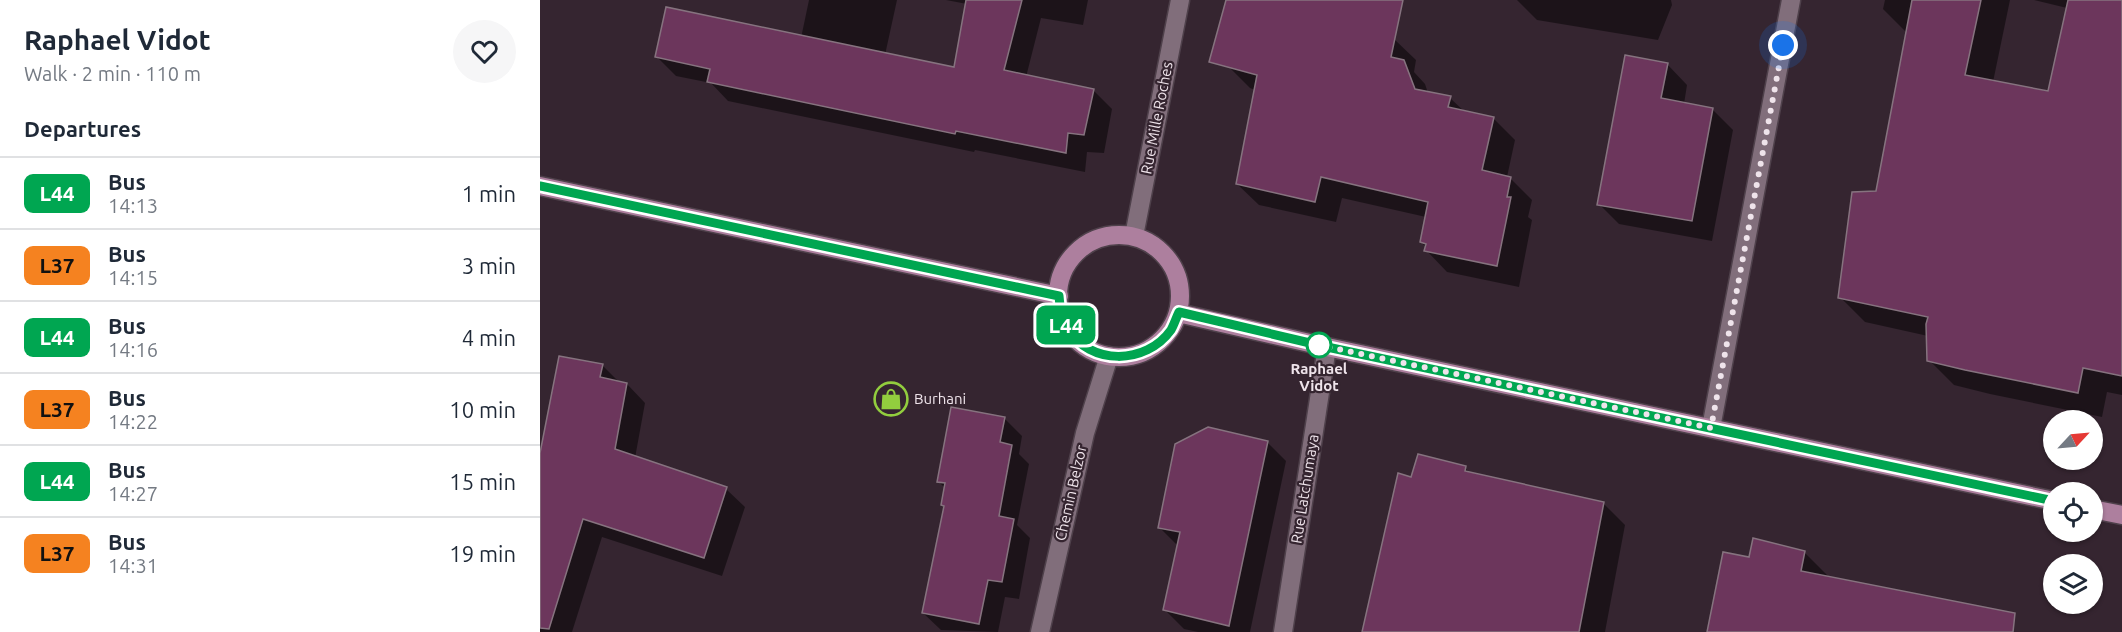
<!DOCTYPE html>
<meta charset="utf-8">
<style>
body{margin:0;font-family:Ubuntu,sans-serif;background:#f6f6f7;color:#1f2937;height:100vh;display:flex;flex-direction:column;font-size:22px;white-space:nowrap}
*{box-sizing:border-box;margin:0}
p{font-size:20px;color:#747a83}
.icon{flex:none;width:33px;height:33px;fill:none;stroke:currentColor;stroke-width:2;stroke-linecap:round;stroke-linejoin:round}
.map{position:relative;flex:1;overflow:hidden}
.sheet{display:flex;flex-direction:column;background:#fff;width:540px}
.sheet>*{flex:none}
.badge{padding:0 12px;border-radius:9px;font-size:21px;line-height:39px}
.needle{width:39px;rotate:64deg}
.buttons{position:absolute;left:1503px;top:410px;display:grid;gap:12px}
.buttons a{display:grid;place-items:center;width:60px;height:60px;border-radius:50%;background:#fff;box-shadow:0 2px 4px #0004;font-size:30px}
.you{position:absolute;width:30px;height:30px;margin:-15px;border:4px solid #fff;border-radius:50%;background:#1a73e8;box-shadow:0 0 0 9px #1a73e833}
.map>.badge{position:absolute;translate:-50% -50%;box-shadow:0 0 0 3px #fff}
h2{padding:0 24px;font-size:22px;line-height:54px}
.round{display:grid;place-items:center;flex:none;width:63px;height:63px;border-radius:32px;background:#f6f6f7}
.summary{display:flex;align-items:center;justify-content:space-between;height:102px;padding:0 24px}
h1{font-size:28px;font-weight:700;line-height:45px}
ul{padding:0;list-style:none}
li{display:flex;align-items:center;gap:18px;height:72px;padding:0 24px;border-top:2px solid #e0e1e3}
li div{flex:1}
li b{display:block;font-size:22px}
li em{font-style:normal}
li .badge{min-width:66px;font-weight:700;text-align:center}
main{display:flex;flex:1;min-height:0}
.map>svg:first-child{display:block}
</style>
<main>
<section class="sheet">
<div class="summary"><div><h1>Raphael Vidot</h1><p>Walk · 2 min · 110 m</p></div><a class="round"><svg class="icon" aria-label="heart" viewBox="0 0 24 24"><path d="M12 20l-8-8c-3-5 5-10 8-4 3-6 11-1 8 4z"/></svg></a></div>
<h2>Departures</h2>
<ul>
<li><span class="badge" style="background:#00a651;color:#fff">L44</span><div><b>Bus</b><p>14:13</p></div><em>1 min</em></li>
<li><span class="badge" style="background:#f58220;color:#111">L37</span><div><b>Bus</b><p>14:15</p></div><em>3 min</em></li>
<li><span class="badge" style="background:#00a651;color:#fff">L44</span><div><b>Bus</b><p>14:16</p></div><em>4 min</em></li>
<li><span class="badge" style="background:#f58220;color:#111">L37</span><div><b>Bus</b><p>14:22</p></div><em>10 min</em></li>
<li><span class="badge" style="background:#00a651;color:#fff">L44</span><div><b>Bus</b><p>14:27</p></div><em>15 min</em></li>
<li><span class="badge" style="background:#f58220;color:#111">L37</span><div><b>Bus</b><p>14:31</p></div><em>19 min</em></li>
</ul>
</section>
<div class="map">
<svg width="1582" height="632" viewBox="0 0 1582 632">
<rect width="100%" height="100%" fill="#352530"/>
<!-- shadow -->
<g fill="#0007">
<polygon points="269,0 357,0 345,55 415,69 427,4 406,0 548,0 543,25 501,18 486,77 553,90 572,109 564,153 547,152 545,172 435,150 434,152 188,101 171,83 136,76 117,57 261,38"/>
<polygon points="705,0 847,0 854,39 876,60 874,72 885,84 888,93 910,98 925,112 953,118 975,140 967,177 970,178 992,200 988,217 992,220 979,287 907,272 886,250 886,247 881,242 886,217 802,198 796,222 719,205 697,184 715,90 710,88 688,66"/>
<polygon points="977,0 1131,0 1132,5 1118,40 997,20"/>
<polygon points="1345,0 1470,0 1453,82 1509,93 1527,8 1494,0 1582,0 1582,395 1567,392 1562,417 1450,394 1414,385 1389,360 1388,336 1325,322 1300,297 1337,193 1367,33 1343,9"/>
<polygon points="1127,64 1147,85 1144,104 1172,109 1193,130 1172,241 1079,224 1059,204"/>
<polygon points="62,365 80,383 87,384 105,403 95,458 186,489 205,507 182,576 62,537 32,632 0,632 0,458"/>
<polygon points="464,418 482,436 479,454 489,464 477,525 490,538 479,599 465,597 458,632 401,630 383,613 405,507 402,505 406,489 398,481"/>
<polygon points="727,442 746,461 710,632 658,632 644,629 625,610 639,547 619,527"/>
<polygon points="925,468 931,474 1063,503 1085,525 1065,632 826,632 872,479"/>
<polygon points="1264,552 1288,576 1436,632 1169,632 1210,559"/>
</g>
<!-- building -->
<g fill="#6c365c" stroke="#86737f" stroke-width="1.5">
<polygon points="426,0 482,0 464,70 554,89 544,135 528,133 526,153 416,131 415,134 167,82 170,69 115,57 126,7 414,67"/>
<polygon points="686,0 863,0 851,57 864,60 875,89 911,96 908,107 954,117 942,170 971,177 967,197 971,197 957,266 884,251 886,244 880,242 888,202 781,177 775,202 696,184 717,75 669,62"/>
<polygon points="1372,0 1441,0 1425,75 1508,91 1528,0 1582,0 1582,376 1543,368 1538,393 1425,370 1387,361 1386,324 1388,317 1298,298 1312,192 1336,191"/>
<polygon points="1085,55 1128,63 1121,98 1173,108 1152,221 1057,205"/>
<polygon points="19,356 63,364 60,377 87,383 75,449 187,487 164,558 43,519 9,629 0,628 0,453"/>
<polygon points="411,407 465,417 460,442 472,445 459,516 474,519 462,582 448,580 439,624 382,613 404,506 401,505 405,483 397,482"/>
<polygon points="668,427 728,441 689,626 623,610 640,532 618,528 635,444"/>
<polygon points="878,454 926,466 925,471 1064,502 1039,632 822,632 858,473 871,477"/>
<polygon points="1213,538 1265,551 1261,571 1475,613 1473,632 1167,632 1183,552 1209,557"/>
</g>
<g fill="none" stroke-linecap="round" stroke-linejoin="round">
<defs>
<g id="minor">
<polyline points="594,236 640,0"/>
<polyline points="1171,428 1251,0"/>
<polyline points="500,632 545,433 569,356"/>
<polyline points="743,632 787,347"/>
</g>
<g id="major">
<polyline points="0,186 519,296"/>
<circle cx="579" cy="296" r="61"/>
<polyline points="638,313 787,347 1514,501"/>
<polyline points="1552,509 1582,515"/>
</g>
</defs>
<!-- minor casing -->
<use href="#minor" stroke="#4f414b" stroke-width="21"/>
<!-- major casing -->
<use href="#major" stroke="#4f414b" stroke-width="21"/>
<!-- minor -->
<use href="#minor" stroke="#816e7b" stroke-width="18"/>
<!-- major -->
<use href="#major" stroke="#ad7f9e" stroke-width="18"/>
</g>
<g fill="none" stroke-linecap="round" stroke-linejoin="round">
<defs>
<path id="line" d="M0,186L519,296C520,307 521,318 527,328C550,366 606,365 631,330C634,325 636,318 639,312L787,347L1514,501"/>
</defs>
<!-- line casing -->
<use href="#line" stroke="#fff" stroke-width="14"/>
<!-- line -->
<use href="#line" stroke="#00a651" stroke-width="9"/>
<!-- walk -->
<polyline stroke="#efe4eb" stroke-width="6" stroke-dasharray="0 10.8" points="779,345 1171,428 1243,45"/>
</g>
<!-- icons -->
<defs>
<symbol id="shop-ring" viewBox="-11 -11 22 22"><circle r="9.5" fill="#352530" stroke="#92cd3e" stroke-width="1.5"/><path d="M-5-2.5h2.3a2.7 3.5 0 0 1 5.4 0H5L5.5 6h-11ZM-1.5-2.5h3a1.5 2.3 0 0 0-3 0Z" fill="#92cd3e"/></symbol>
</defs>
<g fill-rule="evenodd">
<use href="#shop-ring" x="332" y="380" width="38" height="38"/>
</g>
<!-- markers -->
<circle fill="#fff" stroke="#00a651" stroke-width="3" cx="779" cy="345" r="12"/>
<g text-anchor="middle" stroke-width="4.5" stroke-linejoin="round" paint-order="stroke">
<!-- street labels -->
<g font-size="15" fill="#efe4eb" stroke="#352530">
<text transform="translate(617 118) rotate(-79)" y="5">Rue Mille Roches</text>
<text transform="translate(765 489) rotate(-81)" y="5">Rue Latchumaya</text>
<text transform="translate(531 493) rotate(-77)" y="5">Chemin Belzor</text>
</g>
<!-- stop labels -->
<g font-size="15" font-weight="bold" fill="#efe4eb" stroke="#352530">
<text x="779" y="374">Raphael<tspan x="779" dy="17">Vidot</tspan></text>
</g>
<!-- poi labels -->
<g font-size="15" fill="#efe4eb" stroke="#352530" text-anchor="start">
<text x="374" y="404">Burhani</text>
</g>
</g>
</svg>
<div class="buttons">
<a><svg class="needle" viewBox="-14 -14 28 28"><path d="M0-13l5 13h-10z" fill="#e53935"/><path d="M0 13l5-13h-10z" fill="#747a83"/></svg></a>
<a><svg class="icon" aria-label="locate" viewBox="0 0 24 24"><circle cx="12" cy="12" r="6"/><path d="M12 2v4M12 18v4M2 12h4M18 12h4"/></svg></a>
<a><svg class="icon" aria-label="layers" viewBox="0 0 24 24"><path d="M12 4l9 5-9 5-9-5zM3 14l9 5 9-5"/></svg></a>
</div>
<div class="you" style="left:1243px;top:45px"></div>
<b class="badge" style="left:526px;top:325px;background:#00a651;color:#fff">L44</b>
</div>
</main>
